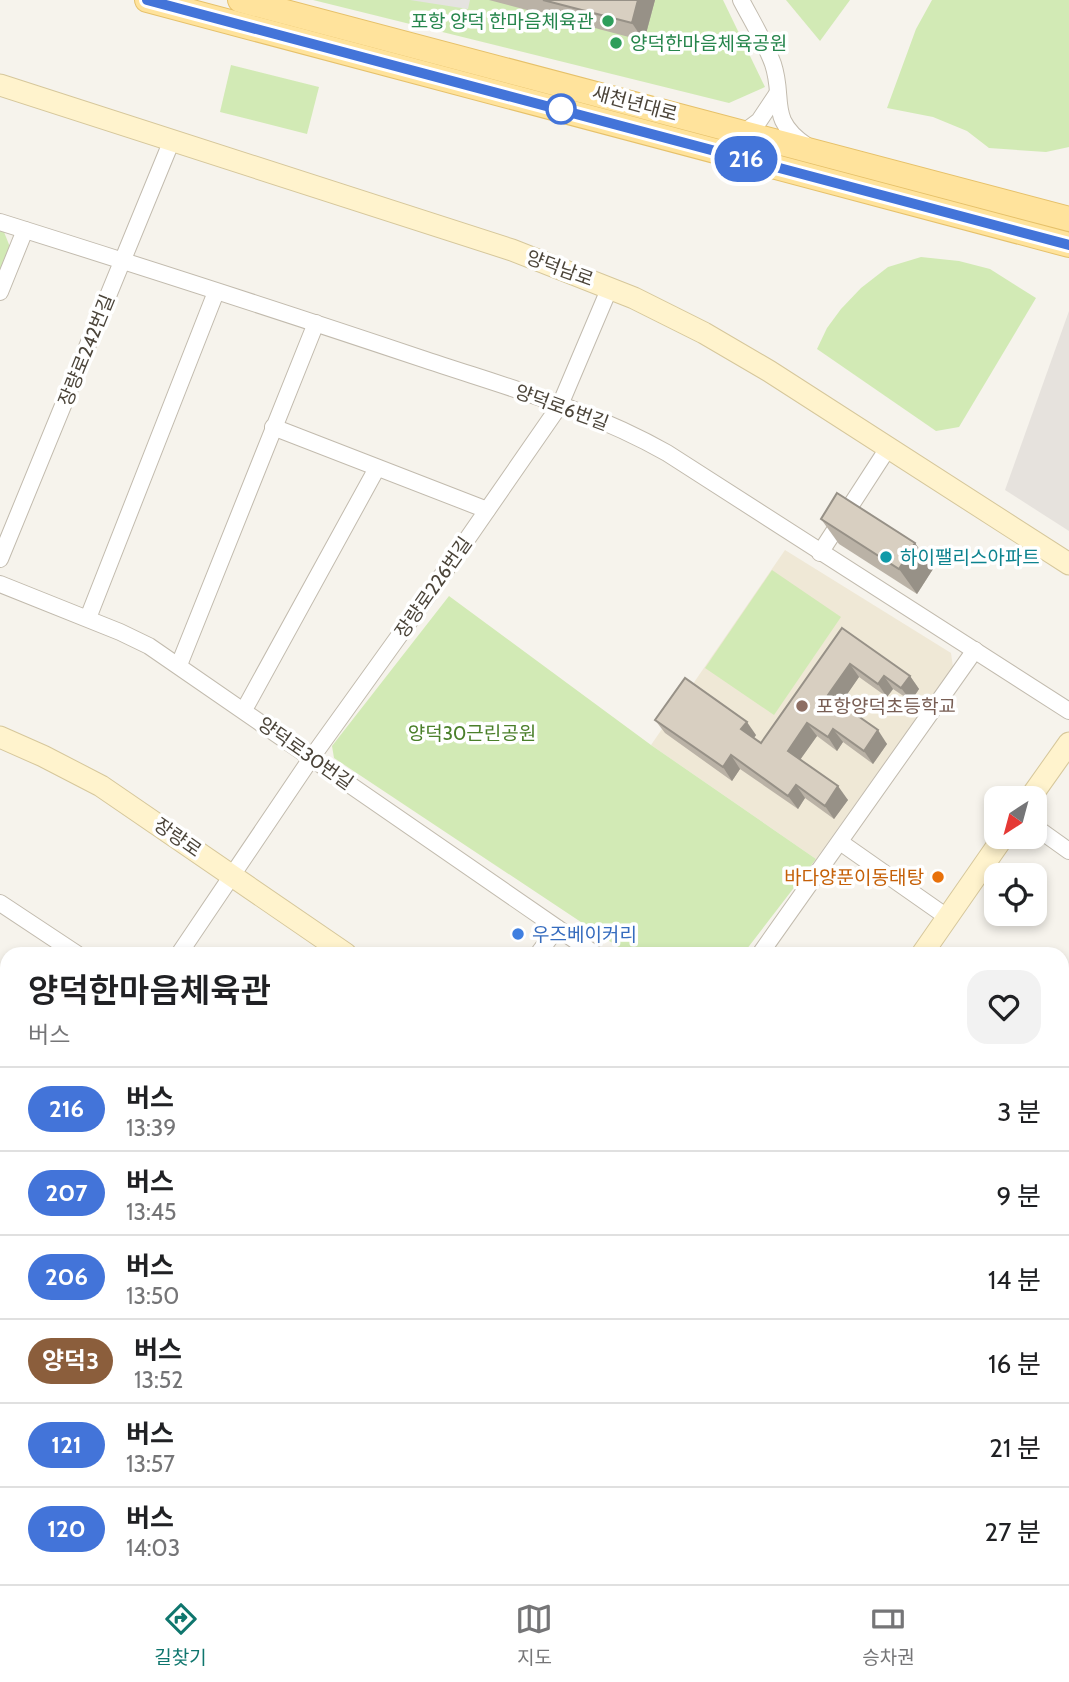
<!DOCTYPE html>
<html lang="ko">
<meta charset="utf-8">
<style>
body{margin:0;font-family:Cabin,"Noto Sans KR",sans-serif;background:#f2f2f2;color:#202124;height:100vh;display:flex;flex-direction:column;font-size:26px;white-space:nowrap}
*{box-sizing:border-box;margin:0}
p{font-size:23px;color:#757577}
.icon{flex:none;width:38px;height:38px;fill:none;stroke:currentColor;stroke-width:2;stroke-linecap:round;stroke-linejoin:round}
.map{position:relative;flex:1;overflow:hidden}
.details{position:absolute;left:0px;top:947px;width:1069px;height:639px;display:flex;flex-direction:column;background:#fff;border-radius:21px 21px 0 0;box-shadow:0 4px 10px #0003}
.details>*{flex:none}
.badge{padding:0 14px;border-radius:23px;font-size:24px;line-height:46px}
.needle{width:46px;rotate:216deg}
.tools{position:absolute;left:984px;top:786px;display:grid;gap:14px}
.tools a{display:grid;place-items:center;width:63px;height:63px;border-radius:14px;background:#fff;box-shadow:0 4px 10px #0003;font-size:35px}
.map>.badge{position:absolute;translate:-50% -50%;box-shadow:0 0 0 4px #fff}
.round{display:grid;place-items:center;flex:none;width:74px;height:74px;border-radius:21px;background:#f2f2f2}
.summary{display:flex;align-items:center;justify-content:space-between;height:119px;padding:0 28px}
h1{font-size:33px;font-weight:600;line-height:52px}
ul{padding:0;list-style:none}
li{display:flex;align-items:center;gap:21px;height:84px;padding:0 28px;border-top:2px solid #e0e0e0}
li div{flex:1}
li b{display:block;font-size:26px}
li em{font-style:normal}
li .badge{min-width:77px;font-weight:700;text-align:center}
.tab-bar{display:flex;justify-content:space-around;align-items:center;height:98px;border-top:2px solid #e0e0e0;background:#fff;font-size:19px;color:#757577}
.tab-bar a{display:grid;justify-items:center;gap:4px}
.tab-bar .on{color:#0f766e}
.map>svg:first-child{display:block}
</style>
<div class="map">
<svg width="1069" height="1584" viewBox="0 0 1069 1584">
<rect width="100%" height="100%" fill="#f6f3ec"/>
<!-- residential -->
<g fill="#eae5da">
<polygon points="0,1099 7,1103 7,1578 448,1579 444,1584 0,1584"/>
<polygon points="507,1578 723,1578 731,1584 503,1584"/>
</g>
<!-- industrial -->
<polygon fill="#e6e2dd" points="1069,311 1069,531 1005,490"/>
<!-- education -->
<polygon fill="#efe8d6" points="785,550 951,653 953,667 816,859 651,745"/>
<!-- green -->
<g fill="#d2eab5">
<polygon points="313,0 723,0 765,87 729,103"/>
<polygon points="786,0 850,0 820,41"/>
<polygon points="932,0 1069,0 1069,147 1046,152 989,148 967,131 933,117 887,108 916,29"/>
<polygon points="231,65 319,87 307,134 220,112"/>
<polygon points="0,231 4,232 10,247 0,272"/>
<polygon points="921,257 959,261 990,269 1036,298 959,427 936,431 817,349 827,328 841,309 861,288 888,267"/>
<polygon points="772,570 841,617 774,715 705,668"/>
<polygon points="449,596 651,745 816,859 743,954 629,954 334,758 332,746"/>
</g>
<!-- parking -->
<g fill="#e5e3e0">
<polygon points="410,0 470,0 468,9"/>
<polygon points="3,1317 7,1320 7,1420 0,1416 0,1322"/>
<polygon points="375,1579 382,1584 267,1584 258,1579"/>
</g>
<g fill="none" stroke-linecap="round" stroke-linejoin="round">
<defs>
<g id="street">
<path d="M741,0C752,21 765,42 773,64C785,100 767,119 807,146"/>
<polyline points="743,133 759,121 777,94"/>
<path d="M0,222C140,266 280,311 420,358C503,386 590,409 667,453L1069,711"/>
<polyline points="0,292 25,230"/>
<polyline points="273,427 487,510"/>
<polyline points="820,553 888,448"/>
<polyline points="0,559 172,140"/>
<polyline points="0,584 120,632 149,646 595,954"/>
<polyline points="88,618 216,292"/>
<polyline points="179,665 316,323"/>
<polyline points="244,710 377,468"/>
<polyline points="1034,826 1069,851"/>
<polyline points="840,842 947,917"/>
<polyline points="0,903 77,954"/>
<polyline points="179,954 312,757 427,597 560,405 610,287"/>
<polyline points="538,954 557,928"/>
<polyline points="760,954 975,650"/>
<polyline points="1062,990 1069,980"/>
<polyline points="0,1066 7,1071"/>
<polyline points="1062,1139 1069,1144"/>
<polyline points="1062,1280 1069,1285"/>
<polyline points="1062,1576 1069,1566"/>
<polyline points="739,1578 747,1584"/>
<polyline points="975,1578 983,1584"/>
</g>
<g id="secondary">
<polyline points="0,85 512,250 634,298 704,333 769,371 1069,564"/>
<polyline points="0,737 43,756 101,786 346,954"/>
<polyline points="1030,798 1069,743"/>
<polyline points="922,954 1004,836"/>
<polyline points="1062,1454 1069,1459"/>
<polyline points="483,1584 487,1578"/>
</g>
<g id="primary">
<polyline points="147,0 1069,245"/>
<polyline points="240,0 1069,219"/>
</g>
</defs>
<!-- street casing -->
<use href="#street" stroke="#c2bbae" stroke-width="18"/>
<!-- secondary casing -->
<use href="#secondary" stroke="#d6c79b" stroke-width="23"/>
<!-- primary casing -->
<use href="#primary" stroke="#e6c16a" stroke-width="26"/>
<!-- street -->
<use href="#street" stroke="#fff" stroke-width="16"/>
<!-- secondary -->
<use href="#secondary" stroke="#fff3cd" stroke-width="21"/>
<!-- primary -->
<use href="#primary" stroke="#ffe39c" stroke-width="24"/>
</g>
<!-- wall -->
<g fill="#bab2a6">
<polygon points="489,0 655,0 644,41"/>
<polygon points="821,519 915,543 933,569 917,594 839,544"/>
<polygon points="842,628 910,676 919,689 911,701 893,689 887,697 859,677 840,704 887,744 873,764 843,742 837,751 817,736 800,760 848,800 834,819 805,798 798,809 740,769 732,781 665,733 655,720 756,735 754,738 761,743"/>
<polygon points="0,1122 7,1129 7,1196 0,1192"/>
<polygon points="0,1229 7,1234 7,1296 0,1286"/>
<polygon points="0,1410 7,1420 7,1515 0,1525"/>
<polygon points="122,1578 233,1578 241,1584 126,1584"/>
<polygon points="567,1578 683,1578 691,1584 563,1584"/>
</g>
<!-- shaded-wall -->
<g fill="#979187">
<polygon points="638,0 655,0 644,41 632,23"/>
<polygon points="915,543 933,569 917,594 899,569"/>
<polygon points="850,664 859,677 837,709 828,695"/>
<polygon points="884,676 893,689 887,697 878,684"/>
<polygon points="910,676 919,689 911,701 901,688"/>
<polygon points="747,722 756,735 751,742 741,729"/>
<polygon points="807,723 817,736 797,764 788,751"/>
<polygon points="833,729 843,742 837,751 828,737"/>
<polygon points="878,730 887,744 873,764 864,751"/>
<polygon points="731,755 740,769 732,781 723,767"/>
<polygon points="796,785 805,798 798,809 788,796"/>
<polygon points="838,786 848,800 834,819 825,806"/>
<polygon points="4,1124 7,1129 7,1174 0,1164 0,1130"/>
<polygon points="0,1410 7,1420 7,1443 0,1433"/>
<polygon points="0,1475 7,1485 7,1515 0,1525"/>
<polygon points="604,1578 622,1578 626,1584 602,1584"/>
</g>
<!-- building -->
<g fill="#d8cfc1" stroke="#979187" stroke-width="2">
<polygon points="543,0 638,0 632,23"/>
<polygon points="837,493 915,543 899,569 821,519"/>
<polygon points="842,628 910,676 901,688 884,676 878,684 850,664 828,695 878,730 864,751 833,729 828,737 807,723 788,751 838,786 825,806 796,785 788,796 731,755 723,767 655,720 685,678 747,722 741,729 761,743"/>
<polygon points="0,1229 7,1234 6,1268 0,1263"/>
<polygon points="0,1429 7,1434 7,1461 0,1456"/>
<polygon points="185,1578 233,1578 241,1584 193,1584"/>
<polygon points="494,1578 536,1578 543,1584 490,1584"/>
<polygon points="567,1578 606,1578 602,1584 563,1584"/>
<polygon points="630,1578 683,1578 691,1584 637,1584"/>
<polygon points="937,1578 966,1578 974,1584 933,1584"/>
</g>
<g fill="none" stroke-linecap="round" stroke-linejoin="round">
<defs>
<polyline id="line" points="147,0 1069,245"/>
</defs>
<!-- line casing -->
<use href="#line" stroke="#fff" stroke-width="16"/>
<!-- line -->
<use href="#line" stroke="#4374d9" stroke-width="10"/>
</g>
<!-- markers -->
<g fill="#2e9e5b" stroke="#fff" stroke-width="2.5">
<circle cx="608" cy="21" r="7"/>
<circle cx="616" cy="43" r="7"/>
</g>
<circle fill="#fff" stroke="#4374d9" stroke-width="3.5" cx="561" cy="109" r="14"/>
<circle fill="#0f9aa8" stroke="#fff" stroke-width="2.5" cx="886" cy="557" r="7"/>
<circle fill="#8d6e63" stroke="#fff" stroke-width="2.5" cx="802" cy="706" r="7"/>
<circle fill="#e8710a" stroke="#fff" stroke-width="2.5" cx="938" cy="877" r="7"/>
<circle fill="#3f7fe0" stroke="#fff" stroke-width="2.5" cx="518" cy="934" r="7"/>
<g text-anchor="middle" stroke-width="7" stroke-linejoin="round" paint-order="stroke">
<!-- leisure labels -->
<g font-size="19" fill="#27864d" stroke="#fff" text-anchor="end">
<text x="594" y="28">포항 양덕 한마음체육관</text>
<text x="630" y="50" text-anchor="start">양덕한마음체육공원</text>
</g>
<!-- street labels -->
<g font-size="19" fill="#4b4439" stroke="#fff">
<text transform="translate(635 103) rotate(15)" y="7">새천년대로</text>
<text transform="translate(560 268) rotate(20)" y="7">양덕남로</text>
<text transform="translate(86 350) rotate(-68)" y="7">장량로242번길</text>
<text transform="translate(562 407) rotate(20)" y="7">양덕로6번길</text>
<text transform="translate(433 587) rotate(-55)" y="7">장량로226번길</text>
<text transform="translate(306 753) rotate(35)" y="7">양덕로30번길</text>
<text transform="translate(178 837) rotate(35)" y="7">장량로</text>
</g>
<!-- culture labels -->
<g font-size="19" fill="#0d838f" stroke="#fff" text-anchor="start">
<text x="900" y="564">하이팰리스아파트</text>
</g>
<!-- education labels -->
<g font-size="19" fill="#785e54" stroke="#fff" text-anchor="start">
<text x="816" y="713">포항양덕초등학교</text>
</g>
<!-- park labels -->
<g font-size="19" fill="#4a7f2a" stroke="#fff">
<text x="472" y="740">양덕30근린공원</text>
</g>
<!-- food labels -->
<g font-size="19" fill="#c56008" stroke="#fff" text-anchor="end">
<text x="924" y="884">바다양푼이동태탕</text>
</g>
<!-- shop labels -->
<g font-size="19" fill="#366cbe" stroke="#fff" text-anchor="start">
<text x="532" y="941">우즈베이커리</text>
</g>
</g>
</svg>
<div class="tools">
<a><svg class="needle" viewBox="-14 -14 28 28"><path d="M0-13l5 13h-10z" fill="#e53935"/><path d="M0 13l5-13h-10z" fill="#757577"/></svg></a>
<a><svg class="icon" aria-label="locate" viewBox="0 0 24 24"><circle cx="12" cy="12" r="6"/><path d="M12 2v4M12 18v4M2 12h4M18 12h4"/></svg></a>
</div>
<b class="badge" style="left:746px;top:159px;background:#4374d9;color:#fff">216</b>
<section class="details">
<div class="summary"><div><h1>양덕한마음체육관</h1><p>버스</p></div><a class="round"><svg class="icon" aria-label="heart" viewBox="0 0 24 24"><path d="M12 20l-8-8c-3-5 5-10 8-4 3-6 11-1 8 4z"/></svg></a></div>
<ul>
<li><span class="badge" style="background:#4374d9;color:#fff">216</span><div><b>버스</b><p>13:39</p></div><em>3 분</em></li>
<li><span class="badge" style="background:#4374d9;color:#fff">207</span><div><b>버스</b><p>13:45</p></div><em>9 분</em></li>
<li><span class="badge" style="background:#4374d9;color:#fff">206</span><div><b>버스</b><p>13:50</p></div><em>14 분</em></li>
<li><span class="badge" style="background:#8b5e3c;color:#fff">양덕3</span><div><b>버스</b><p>13:52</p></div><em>16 분</em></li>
<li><span class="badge" style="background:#4374d9;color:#fff">121</span><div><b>버스</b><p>13:57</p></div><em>21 분</em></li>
<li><span class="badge" style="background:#4374d9;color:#fff">120</span><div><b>버스</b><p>14:03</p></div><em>27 분</em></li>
</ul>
</section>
</div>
<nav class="tab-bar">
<a class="on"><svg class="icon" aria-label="directions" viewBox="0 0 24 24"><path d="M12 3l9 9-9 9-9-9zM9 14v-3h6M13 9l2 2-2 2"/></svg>길찾기</a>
<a><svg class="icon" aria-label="map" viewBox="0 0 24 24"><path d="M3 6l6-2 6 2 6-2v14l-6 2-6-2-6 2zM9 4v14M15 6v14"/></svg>지도</a>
<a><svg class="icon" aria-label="tickets" viewBox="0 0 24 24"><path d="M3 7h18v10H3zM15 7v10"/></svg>승차권</a>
</nav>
